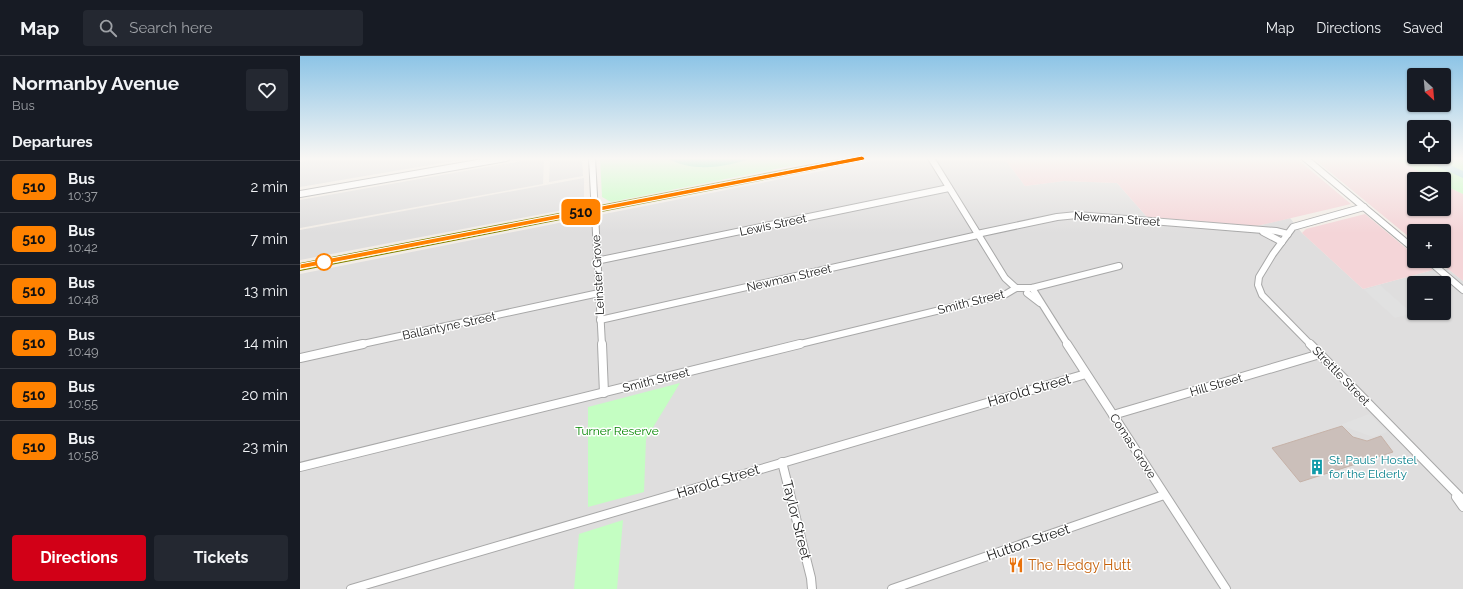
<!DOCTYPE html>
<meta charset="utf-8">
<style>
body{margin:0;font-family:Raleway,sans-serif;background:#242831;color:#f1f3f6;height:100vh;display:flex;flex-direction:column;font-size:15px;white-space:nowrap}
*{box-sizing:border-box;margin:0}
p{font-size:13px;color:#9ea1a6}
.icon{flex:none;width:22px;height:22px;fill:none;stroke:currentColor;stroke-width:2;stroke-linecap:round;stroke-linejoin:round}
.map{position:relative;flex:1;overflow:hidden}
.details{display:flex;flex-direction:column;background:#171b24;width:300px}
.details>*{flex:none}
.badge{padding:0 8px;border-radius:6px;font-size:14px;line-height:26px}
.needle{width:26px;rotate:154deg}
.tools{position:absolute;left:1107px;top:12px;display:grid;gap:8px}
.tools a{display:grid;place-items:center;width:44px;height:44px;border-radius:4px;background:#171b24;box-shadow:0 1px 3px #0004;font-size:20px}
.map>.badge{position:absolute;translate:-50% -50%;box-shadow:0 0 0 2px #fff}
h2{padding:0 12px;font-size:15px;line-height:36px}
.round{display:grid;place-items:center;flex:none;width:42px;height:42px;border-radius:4px;background:#242831}
.overview{display:flex;align-items:center;justify-content:space-between;height:68px;padding:0 12px}
h1{font-size:19px;font-weight:700;line-height:30px}
.action{display:flex;gap:8px;margin-top:auto;padding:8px 12px}
.action a{flex:1;height:46px;border-radius:4px;background:#d20017;color:#fff;font-size:16px;font-weight:700;line-height:46px;text-align:center}
.action a+a{background:#242831;color:#f1f3f6}
ul{padding:0;list-style:none}
li{display:flex;align-items:center;gap:12px;height:52px;padding:0 12px;border-top:1px solid #363941}
li div{flex:1}
li b{display:block;font-size:15px}
li em{font-style:normal}
li .badge{min-width:44px;font-weight:700;text-align:center}
header{display:flex;align-items:center;gap:24px;box-sizing:border-box;height:56px;padding:0 20px;background:#171b24;border-bottom:1px solid #363941}
header strong{font-size:19px}
nav{display:flex;gap:22px;margin-inline-start:auto;font-size:14px}
.search{width:280px;height:36px;background:#242831;display:flex;align-items:center;gap:10px;box-sizing:border-box;padding:0 14px;border-radius:4px;color:#9ea1a6;font-size:15px}
main{display:flex;flex:1;min-height:0}
.map>svg:first-child{display:block}
</style>
<header>
<strong>Map</strong>
<div class="search"><svg class="icon" aria-label="search" viewBox="0 0 24 24"><circle cx="10" cy="10" r="6"/><path d="M15 15l6 6"/></svg>Search here</div>
<nav><a>Map</a><a>Directions</a><a>Saved</a></nav>
</header>
<main>
<section class="details">
<div class="overview"><div><h1>Normanby Avenue</h1><p>Bus</p></div><a class="round"><svg class="icon" aria-label="heart" viewBox="0 0 24 24"><path d="M12 20l-8-8c-3-5 5-10 8-4 3-6 11-1 8 4z"/></svg></a></div>
<h2>Departures</h2>
<ul>
<li><span class="badge" style="background:#ff8200;color:#111">510</span><div><b>Bus</b><p>10:37</p></div><em>2 min</em></li>
<li><span class="badge" style="background:#ff8200;color:#111">510</span><div><b>Bus</b><p>10:42</p></div><em>7 min</em></li>
<li><span class="badge" style="background:#ff8200;color:#111">510</span><div><b>Bus</b><p>10:48</p></div><em>13 min</em></li>
<li><span class="badge" style="background:#ff8200;color:#111">510</span><div><b>Bus</b><p>10:49</p></div><em>14 min</em></li>
<li><span class="badge" style="background:#ff8200;color:#111">510</span><div><b>Bus</b><p>10:55</p></div><em>20 min</em></li>
<li><span class="badge" style="background:#ff8200;color:#111">510</span><div><b>Bus</b><p>10:58</p></div><em>23 min</em></li>
</ul>
<div class="action"><a>Directions</a><a>Tickets</a></div>
</section>
<div class="map">
<svg width="1163" height="533" viewBox="0 0 1163 533">
<rect width="100%" height="100%" fill="#f2ede7"/>
<!-- residential -->
<g fill="#dfdede" fill-rule="evenodd">
<polygon points="24,102 171,102 0,131 0,106"/>
<polygon points="239,102 244,102 243,128 0,172 0,144"/>
<polygon points="250,102 282,102 283,120 249,126"/>
<path d="M588,102H704L725,130L764,125L817,127L847,161L957,170L990,162L1002,177L1063,233L1133,214L1148,213L1163,225V533H0V218ZM1114,227H1144V257H1114Z"/>
<polygon points="284,122 284,150 0,204 0,174"/>
</g>
<!-- commercial -->
<g fill="#f4d5d8">
<polygon points="704,102 996,102 1051,148 957,170 847,161 817,127 764,125 725,130"/>
<polygon points="1013,102 1092,102 1107,108 1131,123 1114,123 1114,153 1144,153 1144,129 1163,138 1163,225 1138,205 1144,205 1144,175 1114,175 1114,185"/>
<polygon points="1065,158 1114,199 1114,205 1121,205 1133,214 1063,233 1002,177 1006,173"/>
</g>
<!-- park -->
<g fill="#c4fec2">
<polygon points="300,102 530,102 311,146 302,141"/>
<polygon points="1092,102 1163,102 1163,138 1144,129 1144,123 1131,123 1107,108"/>
<polygon points="380,327 346,383 344,436 288,451 288,351"/>
<polygon points="323,464 317,533 274,533 279,478"/>
</g>
<!-- pitch -->
<path fill="#7fe8b3" d="M367,102H453C427,111 392,117 367,102Z"/>
<!-- parking -->
<g fill="#e1e1e1">
<polygon points="1080,229 1112,257 1095,262 1064,234"/>
<polygon points="1069,358 1087,376 1073,381 1040,369"/>
</g>
<!-- water -->
<polygon fill="#a4dce3" points="1119,102 1135,102 1163,115 1163,122"/>
<!-- building -->
<polygon fill="#cbbfba" stroke="#c6b2a8" points="1042,370 1053,381 1067,385 1081,380 1093,396 1000,426 972,392"/>
<g fill="none" stroke-linecap="round" stroke-linejoin="round">
<defs>
<g id="minor-far1">
<polyline points="292,102 302,289"/>
<polyline points="631,102 705,222 716,232"/>
<polyline points="1005,102 1114,193"/>
<polyline points="0,138 206,102"/>
<polyline points="963,176 982,186"/>
<polyline points="677,178 757,161 777,159 976,175 988,178"/>
<polyline points="296,205 649,132"/>
<polyline points="1129,205 1163,234"/>
<polyline points="732,232 768,289"/>
<polyline points="727,237 740,247"/>
<polyline points="300,264 678,179"/>
<polyline points="58,289 299,237"/>
<polyline points="496,289 706,238 716,232 732,232 819,210"/>
<polyline points="1011,289 962,239 958,229 959,221 973,198 993,171 1064,151"/>
</g>
<g id="minor">
<polyline points="302,288 304,337"/>
<polyline points="767,288 926,533"/>
<polyline points="1010,288 1163,444"/>
<polyline points="0,302 63,288"/>
<polyline points="813,359 1020,298"/>
<polyline points="482,406 511,522 512,533"/>
<polyline points="0,411 500,288"/>
<polyline points="1156,441 1163,451"/>
<polyline points="51,533 786,318"/>
<polyline points="592,533 864,439"/>
</g>
<polygon id="secondary" points="548,102 566,102 562,104 0,214 0,208"/>
</defs>
<!-- minor-far1 casing -->
<use href="#minor-far1" stroke="#a8a8a8" stroke-width="8"/>
<!-- minor casing -->
<use href="#minor" stroke="#a8a8a8" stroke-width="10"/>
<!-- secondary casing -->
<use href="#secondary" stroke="#808000" stroke-width="2"/>
<!-- minor-far1 -->
<use href="#minor-far1" stroke="#fff" stroke-width="6"/>
<!-- minor -->
<use href="#minor" stroke="#fff" stroke-width="8"/>
<!-- secondary -->
<use href="#secondary" fill="#fffbb8" fill-rule="evenodd"/>
</g>
<!-- sky -->
<linearGradient id="sky" x2="0" y2="1"><stop stop-color="#8dc4e6"/><stop offset="0.58" stop-color="#f9f7f4"/><stop offset="1" stop-color="#f9f7f4" stop-opacity="0"/></linearGradient>
<rect width="1163" height="177" fill="url(#sky)"/>
<!-- line -->
<polygon fill="#ff8200" stroke="#fff" points="562,100 565,102 564,104 0,213 0,208"/>
<!-- icons -->
<defs>
<symbol id="building-bare" viewBox="-9 -9 18 18"><path d="M-4-6H4V6H1V3H-1V6H-4ZM-2.5-4.3h1.7v1.8h-1.7ZM.8-4.3h1.7v1.8H.8ZM-2.5-1h1.7V.8h-1.7ZM.8-1h1.7V.8H.8Z" fill="#0f9aa8" stroke="#fff" stroke-width="2.5" paint-order="stroke"/></symbol>
<symbol id="restaurant-bare" viewBox="-9 -9 18 18"><path d="M-5-6h1v4h1v-4h1v4h1v-4h1v5L-1.5 .5V6h-2V.5L-5-1ZM5-6V6H3V1.5H1.5Q1.5-4 5-6Z" fill="#e8710a" stroke="#fff" stroke-width="2.5" paint-order="stroke"/></symbol>
</defs>
<g fill-rule="evenodd">
<use href="#building-bare" x="1006" y="400" width="22" height="22"/>
<use href="#restaurant-bare" x="705" y="498" width="22" height="22"/>
</g>
<!-- markers -->
<circle fill="#fff" stroke="#ff8200" stroke-width="2" cx="24" cy="206" r="8"/>
<g text-anchor="middle" stroke-width="3" stroke-linejoin="round" paint-order="stroke">
<!-- street labels -->
<g font-size="12" fill="#212121" stroke="#fff">
<text transform="translate(817 163) rotate(4)" y="4">Newman Street</text>
<text transform="translate(473 169) rotate(-12)" y="4">Lewis Street</text>
<text transform="translate(298 219) rotate(-93)" y="4">Leinster Grove</text>
<text transform="translate(489 222) rotate(-13)" y="4">Newman Street</text>
<text transform="translate(671 246) rotate(-14)" y="4">Smith Street</text>
<text transform="translate(149 270) rotate(-12)" y="4">Ballantyne Street</text>
<text transform="translate(1041 320) rotate(46)" y="4">Strettle Street</text>
<text transform="translate(356 324) rotate(-14)" y="4">Smith Street</text>
<text transform="translate(916 329) rotate(-16)" y="4">Hill Street</text>
<text transform="translate(833 390) rotate(57)" y="4">Comas Grove</text>
</g>
<!-- park labels -->
<g font-size="12" fill="#068702" stroke="#fff">
<text x="317" y="379">Turner Reserve</text>
</g>
<!-- culture labels -->
<g font-size="12" fill="#0d838f" stroke="#fff" text-anchor="start">
<text x="1029" y="408">St. Pauls' Hostel<tspan x="1029" dy="14">for the Elderly</tspan></text>
</g>
<!-- near-street labels -->
<g font-size="14" fill="#212121" stroke="#fff">
<text transform="translate(729 334) rotate(-16)" y="5">Harold Street</text>
<text transform="translate(418 425) rotate(-17)" y="5">Harold Street</text>
<text transform="translate(497 464) rotate(76)" y="5">Taylor Street</text>
<text transform="translate(728 486) rotate(-19)" y="5">Hutton Street</text>
</g>
<!-- near-food labels -->
<g font-size="14" fill="#c56008" stroke="#fff" text-anchor="start">
<text x="728" y="514">The Hedgy Hutt</text>
</g>
</g>
</svg>
<div class="tools">
<a><svg class="needle" viewBox="-14 -14 28 28"><path d="M0-13l5 13h-10z" fill="#e53935"/><path d="M0 13l5-13h-10z" fill="#9ea1a6"/></svg></a>
<a><svg class="icon" aria-label="locate" viewBox="0 0 24 24"><circle cx="12" cy="12" r="6"/><path d="M12 2v4M12 18v4M2 12h4M18 12h4"/></svg></a>
<a><svg class="icon" aria-label="layers" viewBox="0 0 24 24"><path d="M12 4l9 5-9 5-9-5zM3 14l9 5 9-5"/></svg></a>
<a>+</a>
<a>−</a>
</div>
<b class="badge" style="left:281px;top:156px;background:#ff8200;color:#111">510</b>
</div>
</main>
